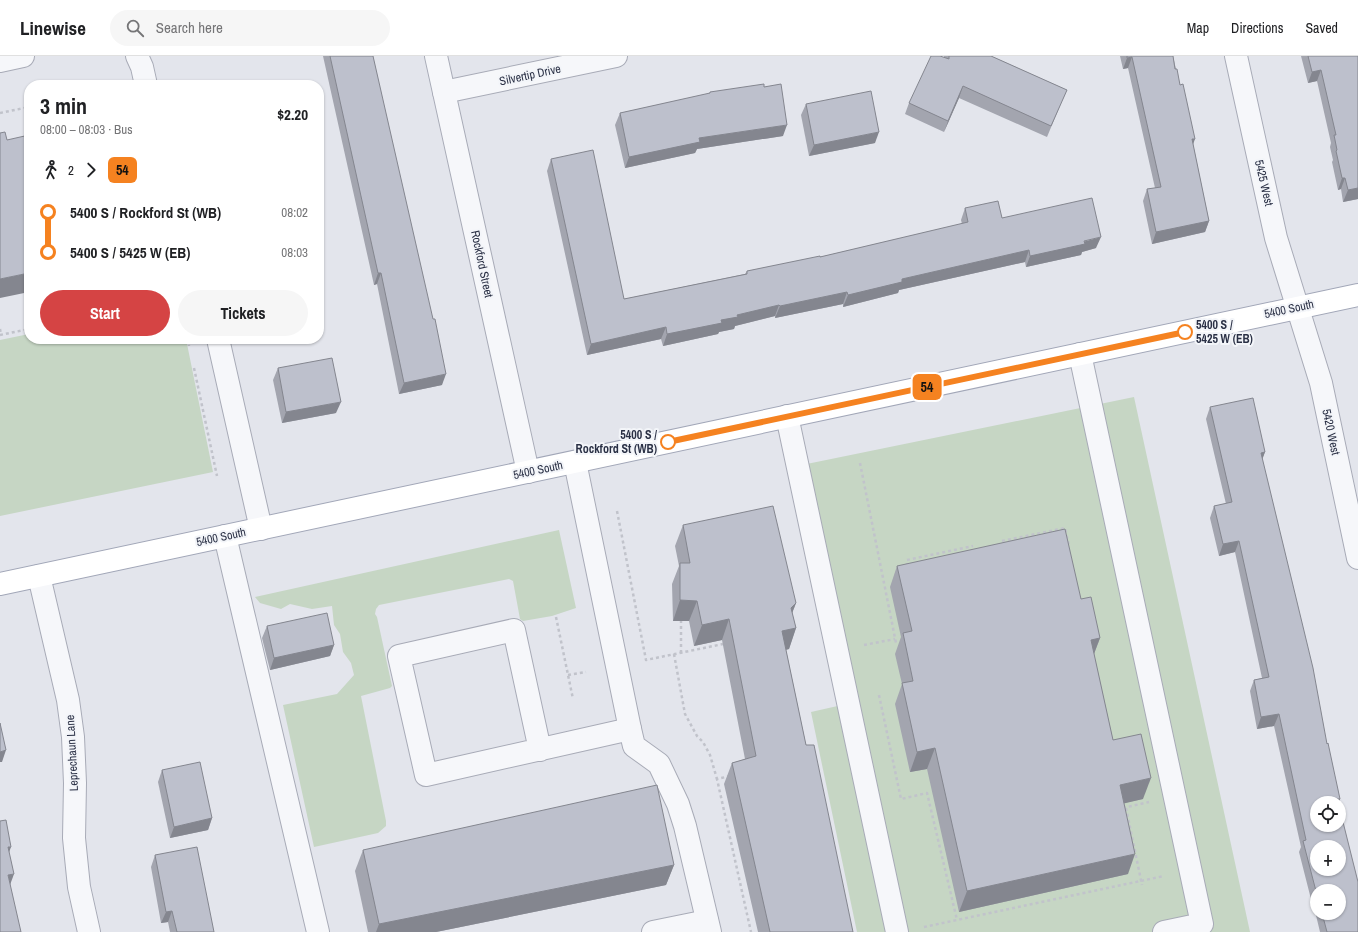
<!DOCTYPE html>
<meta charset="utf-8">
<style>
body{margin:0;font-family:"Archivo Narrow",sans-serif;background:#f6f6f6;color:#202124;height:100vh;display:flex;flex-direction:column;font-size:15px;white-space:nowrap}
*{box-sizing:border-box;margin:0}
p{font-size:13px;color:#757577}
.icon{flex:none;width:22px;height:22px;fill:none;stroke:currentColor;stroke-width:2;stroke-linecap:round;stroke-linejoin:round}
.map{position:relative;flex:1;overflow:hidden}
.panel{position:absolute;left:24px;top:24px;width:300px;height:264px;display:flex;flex-direction:column;background:#fff;border-radius:16px;box-shadow:0 1px 3px #0004}
.panel>*{flex:none}
.badge{padding:0 8px;border-radius:6px;font-size:14px;line-height:26px}
.buttons{position:absolute;left:1310px;top:740px;display:grid;gap:8px}
.buttons a{display:grid;place-items:center;width:36px;height:36px;border-radius:50%;background:#fff;box-shadow:0 1px 3px #0004;font-size:20px}
.map>.badge{position:absolute;translate:-50% -50%;box-shadow:0 0 0 2px #fff}
.legs{display:flex;align-items:center;gap:6px;height:44px;padding:0 16px;font-size:13px}
.legs p{margin-inline-start:auto}
.head{display:flex;align-items:center;justify-content:space-between;height:68px;padding:0 16px}
h1{font-size:22px;font-weight:800;line-height:30px}
.primary-button{display:flex;gap:8px;margin-top:auto;padding:8px 16px}
.primary-button a{flex:1;height:46px;border-radius:24px;background:#d54444;color:#fff;font-size:16px;font-weight:800;line-height:46px;text-align:center}
.primary-button a+a{background:#f6f6f6;color:#202124}
ul{padding:0 16px;list-style:none}
li{display:flex;align-items:center;gap:14px;height:40px;font-size:15px}
li i{display:grid;place-items:center;width:6px;height:100%;margin:0 5px;background:currentColor}
li i::after{content:'';width:10px;height:10px;margin:-5px;border:3px solid;border-radius:50%;background:#fff}
li p{margin-inline-start:auto}
li:first-child i{background:linear-gradient(#0000 50%,currentColor 0)}
li:last-child i{background:linear-gradient(currentColor 50%,#0000 0)}
header{display:flex;align-items:center;gap:24px;box-sizing:border-box;height:56px;padding:0 20px;background:#fff;border-bottom:1px solid #e0e0e0}
header strong{font-size:19px}
nav{display:flex;gap:22px;margin-inline-start:auto;font-size:14px}
.search{width:280px;height:36px;background:#f6f6f6;display:flex;align-items:center;gap:10px;box-sizing:border-box;padding:0 14px;border-radius:22px;color:#757577;font-size:15px}
.map>svg:first-child{display:block}
</style>
<header>
<strong>Linewise</strong>
<div class="search"><svg class="icon" aria-label="search" viewBox="0 0 24 24"><circle cx="10" cy="10" r="6"/><path d="M15 15l6 6"/></svg>Search here</div>
<nav><a>Map</a><a>Directions</a><a>Saved</a></nav>
</header>
<div class="map">
<svg width="1358" height="876" viewBox="0 0 1358 876">
<rect width="100%" height="100%" fill="#e3e5ec"/>
<!-- green -->
<g fill="#c6d6c4">
<polygon points="29,278 29,283 186,283 213,416 0,460 0,284"/>
<polygon points="1134,341 1250,876 857,876 811,656 842,649 792,411"/>
<polygon points="559,474 576,552 552,560 523,565 520,563 513,525 509,523 379,549 376,553 375,558 377,561 392,630 390,632 361,640 386,765 386,770 378,777 314,791 283,649 337,638 354,619 351,607 343,596 340,578 334,569 332,550 312,553 290,548 281,553 260,547 255,541"/>
</g>
<g fill="none" stroke-linecap="round" stroke-linejoin="round">
<defs>
<g id="minor">
<polyline points="137,0 142,11 146,29"/>
<polyline points="436,0 528,416"/>
<polyline points="1236,0 1276,182 1321,327 1358,502"/>
<polyline points="0,5 23,0"/>
<polyline points="444,36 616,0"/>
<polyline points="218,283 261,473"/>
<polyline points="1080,298 1202,868 1164,876"/>
<polyline points="787,360 897,876"/>
<polyline points="225,480 318,876"/>
<polyline points="39,520 68,644 73,681 75,727 74,782 79,831 89,876"/>
<polyline points="630,673 634,690 659,708 678,748 685,770 710,876"/>
<polyline points="540,694 514,574 399,600 426,719 630,673 575,406"/>
<polyline points="653,876 707,865"/>
</g>
<polyline id="major" points="0,528 1358,239"/>
</defs>
<!-- minor casing -->
<use href="#minor" stroke="#a8abb7" stroke-width="24"/>
<!-- major casing -->
<use href="#major" stroke="#a2a7b8" stroke-width="24"/>
<!-- path -->
<g stroke="#c1c3cb" stroke-width="2.5" stroke-dasharray="3 3" stroke-linecap="butt">
<polyline points="0,57 29,51"/>
<polyline points="0,273 1,279"/>
<polyline points="0,279 29,273"/>
<polyline points="188,283 189,290"/>
<polyline points="194,312 217,420"/>
<polyline points="860,407 896,587"/>
<polyline points="617,455 646,604 723,588"/>
<polyline points="1002,485 1065,472 1069,490"/>
<polyline points="907,510 907,504 973,490"/>
<polyline points="556,561 573,643"/>
<polyline points="864,589 895,583"/>
<polyline points="681,597 681,565"/>
<polyline points="674,598 685,658 697,680 703,686 710,699 717,723"/>
<polyline points="568,619 586,616"/>
<polyline points="879,639 901,743 927,737 957,864"/>
<polyline points="730,720 717,723 751,876"/>
<polyline points="1123,752 1149,746"/>
<polyline points="1126,752 1142,829"/>
<polyline points="924,871 1164,820"/>
</g>
<!-- minor -->
<use href="#minor" stroke="#f6f7fa" stroke-width="22"/>
<!-- major -->
<use href="#major" stroke="#fff" stroke-width="22"/>
</g>
<!-- wall -->
<g fill="#a3a5af" fill-rule="evenodd">
<polygon points="323,0 373,0 442,329 399,338 377,228 374,229"/>
<polygon points="944,0 991,0 1067,34 1062,45 1047,81 959,42 944,76 905,58 909,47 944,1"/>
<polygon points="1120,0 1173,0 1193,88 1209,165 1205,176 1152,188 1143,145 1147,133 1155,132 1128,12 1123,13"/>
<polygon points="1301,0 1358,0 1358,143 1343,146 1341,133 1338,134 1332,106 1333,104 1330,91 1331,87 1317,25 1308,27"/>
<polygon points="764,31 783,80 697,93 695,97 625,112 615,69 620,57 709,38 710,36"/>
<polygon points="806,48 875,87 809,100 801,59"/>
<polygon points="551,103 624,243 745,218 747,215 820,201 962,168 961,164 965,152 1002,162 1096,192 1082,196 1081,199 1026,211 1025,206 899,234 898,237 843,251 843,248 775,262 775,260 735,270 734,273 719,276 718,278 663,290 661,283 587,299 547,115"/>
<polygon points="278,312 336,357 282,367 273,324"/>
<path d="M1210,351L1265,396L1262,403L1317,747L1358,876H1320L1314,851H1313L1299,796L1301,791L1274,670L1257,673L1250,635L1254,624L1262,622L1235,496L1219,500L1210,462L1214,450L1226,448L1206,363ZM1317,835L1339,857H1317Z"/>
<polygon points="683,469 796,547 792,557 796,572 789,593 786,594 806,689 853,876 758,876 724,728 732,707 745,703 722,584 694,590 689,565 673,565 672,528 679,510 675,490"/>
<polygon points="897,510 1081,543 1100,582 1094,598 1113,684 1143,743 1124,747 1128,818 959,856 927,713 910,716 895,648 902,628 895,598 901,581 890,531"/>
<polygon points="267,570 334,589 330,600 270,614 262,582"/>
<polygon points="162,714 212,762 208,774 170,782 158,726"/>
<polygon points="363,794 674,809 666,829 436,876 368,876 355,815"/>
<polygon points="155,799 214,876 170,876 168,866 161,867 151,811"/>
</g>
<!-- shaded-wall -->
<g fill="#84868f">
<polygon points="1132,1 1128,12 1123,13 1127,2"/>
<polygon points="1321,14 1317,25 1308,27 1312,16"/>
<polygon points="963,30 959,42 944,76 948,65"/>
<polygon points="787,69 783,80 697,93 695,97 625,112 629,101 699,82"/>
<polygon points="879,76 875,87 809,100 814,89"/>
<polygon points="1192,83 1195,83 1191,94"/>
<polygon points="1342,122 1345,122 1341,133 1338,134"/>
<polygon points="1358,132 1358,143 1343,146 1348,134"/>
<polygon points="1209,165 1205,176 1152,188 1156,176"/>
<polygon points="1101,181 1096,192 1082,196 1081,199 1026,211 1030,200"/>
<polygon points="1029,194 1025,206 899,234 898,237 843,251 848,239 902,223"/>
<polygon points="29,217 29,236 0,242 0,223"/>
<polygon points="378,217 381,217 377,228 374,229"/>
<polygon points="847,236 843,248 775,262 780,250"/>
<polygon points="779,249 775,260 735,270 734,273 719,276 718,278 663,290 667,278 721,264 737,259"/>
<polygon points="666,271 661,283 587,299 591,288"/>
<polygon points="446,318 442,329 399,338 404,327"/>
<polygon points="341,346 336,357 282,367 286,356"/>
<polygon points="1265,396 1261,407 1261,397"/>
<polygon points="1239,485 1235,496 1219,500 1223,488"/>
<polygon points="680,544 697,545 689,565 673,565"/>
<polygon points="796,547 788,568 791,552"/>
<polygon points="729,563 722,584 694,590 702,569"/>
<polygon points="796,572 789,593 774,596 782,575"/>
<polygon points="1100,582 1092,603 1091,584"/>
<polygon points="334,589 330,600 270,614 274,602"/>
<polygon points="1279,658 1274,670 1257,673 1261,661"/>
<polygon points="935,692 927,713 910,716 917,696"/>
<polygon points="6,694 2,706 0,706 0,696"/>
<polygon points="1151,722 1143,743 1113,750 1120,729"/>
<polygon points="1337,743 1340,743 1339,747 1336,747"/>
<polygon points="212,762 208,774 170,782 174,771"/>
<polygon points="8,791 11,791 7,802"/>
<polygon points="1135,798 1128,818 959,856 967,835"/>
<polygon points="674,809 666,829 436,876 376,876 379,868"/>
<polygon points="14,818 10,829 8,819"/>
<polygon points="1317,840 1317,842 1314,851 1313,851"/>
<polygon points="172,855 168,866 161,867 166,856"/>
</g>
<!-- building -->
<g fill="#bdc0cc" stroke="#84868f" fill-rule="evenodd">
<polygon points="330,0 373,0 433,263 435,263 446,318 404,327 381,217 378,217"/>
<polygon points="931,0 940,0 949,3 949,0 991,0 1067,34 1051,70 963,30 948,65 909,47"/>
<polygon points="1127,0 1173,0 1175,13 1177,13 1180,29 1183,28 1195,83 1192,83 1209,165 1156,176 1147,133 1161,131 1132,1 1127,2"/>
<polygon points="1308,0 1358,0 1358,132 1348,134 1345,122 1342,122 1336,95 1337,94 1334,79 1336,79 1321,14 1312,16"/>
<polygon points="764,28 764,31 781,28 787,69 699,82 700,86 629,101 620,57 710,37 710,36"/>
<polygon points="871,35 879,76 814,89 806,48"/>
<polygon points="5,76 7,84 29,79 29,217 0,223 0,77"/>
<polygon points="593,94 624,243 747,218 747,215 820,200 820,201 968,166 965,152 998,145 1002,162 1092,142 1101,181 1084,185 1085,188 1030,200 1029,194 902,223 902,226 848,239 847,236 780,250 779,249 737,259 738,261 721,264 722,267 667,278 666,271 591,288 551,103"/>
<polygon points="332,302 341,346 286,356 278,312"/>
<path d="M1253,342L1265,396L1261,397L1313,612L1327,688L1328,687L1340,743H1337L1338,747H1317V769H1339V750L1358,826V876H1327L1322,857H1339V835H1317V839L1303,785L1306,784L1279,658L1261,661L1254,624L1269,621L1239,485L1223,488L1214,450L1232,446L1210,351ZM1317,791H1339V813H1317Z"/>
<polygon points="773,450 796,547 791,552 796,572 782,575 806,689 814,689 853,876 770,876 732,707 756,700 729,563 702,569 697,545 680,544 680,507 690,507 683,469"/>
<polygon points="1065,473 1081,543 1091,541 1100,582 1091,584 1113,684 1141,678 1151,722 1120,729 1135,798 967,835 935,692 917,696 902,627 913,625 903,577 912,575 897,510"/>
<polygon points="327,557 334,589 274,602 267,570"/>
<polygon points="0,667 6,694 0,696"/>
<polygon points="200,706 212,762 174,771 162,714"/>
<polygon points="657,729 674,809 379,868 363,794"/>
<polygon points="6,764 11,791 8,791 14,818 8,819 21,876 0,876 0,765"/>
<polygon points="197,791 214,876 177,876 172,855 166,856 155,799"/>
</g>
<g fill="none" stroke-linecap="round" stroke-linejoin="round">
<defs>
<polyline id="line-1" points="668,386 1185,276"/>
</defs>
<!-- line-1 casing -->
<use href="#line-1" stroke="#fff" stroke-width="9"/>
<!-- line-1 -->
<use href="#line-1" stroke="#f58220" stroke-width="6"/>
</g>
<!-- markers -->
<g fill="#fff" stroke="#f58220" stroke-width="2">
<circle cx="1185" cy="276" r="7"/>
<circle cx="668" cy="386" r="7"/>
</g>
<g text-anchor="middle" stroke-width="4" stroke-linejoin="round" paint-order="stroke">
<!-- street labels -->
<g font-size="12" fill="#2a3045" stroke="#f3f5f9">
<text transform="translate(530 19) rotate(-12)" y="4">Silvertip Drive</text>
<text transform="translate(1264 127) rotate(77)" y="4">5425 West</text>
<text transform="translate(482 208) rotate(78)" y="4">Rockford Street</text>
<text transform="translate(1289 253) rotate(-12)" y="4">5400 South</text>
<text transform="translate(1331 376) rotate(78)" y="4">5420 West</text>
<text transform="translate(538 414) rotate(-12)" y="4">5400 South</text>
<text transform="translate(221 481) rotate(-12)" y="4">5400 South</text>
<text transform="translate(72 697) rotate(-93)" y="4">Leprechaun Lane</text>
</g>
<!-- stop labels -->
<g font-size="12" font-weight="bold" fill="#2a3045" stroke="#f3f5f9" text-anchor="start">
<text x="1196" y="273">5400 S /<tspan x="1196" dy="14">5425 W (EB)</tspan></text>
<text x="657" y="383" text-anchor="end">5400 S /<tspan x="657" dy="14">Rockford St (WB)</tspan></text>
</g>
</g>
</svg>
<div class="buttons">
<a><svg class="icon" aria-label="locate" viewBox="0 0 24 24"><circle cx="12" cy="12" r="6"/><path d="M12 2v4M12 18v4M2 12h4M18 12h4"/></svg></a>
<a>+</a>
<a>−</a>
</div>
<b class="badge" style="left:927px;top:331px;background:#f58220;color:#111">54</b>
<section class="panel">
<div class="head"><div><h1>3 min</h1><p>08:00 – 08:03 · Bus</p></div><b>$2.20</b></div>
<div class="legs"><svg class="icon" aria-label="walk" viewBox="0 0 24 24"><circle cx="13" cy="4" r="2"/><path d="M13 8l-2 6 4 7M11 14l-3 7M7 12l3-4h3l4 4"/></svg>2<svg class="icon" aria-label="forward" viewBox="0 0 24 24"><path d="M9 5l7 7-7 7"/></svg><b class="badge" style="background:#f58220;color:#111">54</b></div>
<ul>
<li><i style="color:#f58220"></i><b>5400 S / Rockford St (WB)</b><p>08:02</p></li>
<li><i style="color:#f58220"></i><b>5400 S / 5425 W (EB)</b><p>08:03</p></li>
</ul>
<div class="primary-button"><a>Start</a><a>Tickets</a></div>
</section>
</div>
